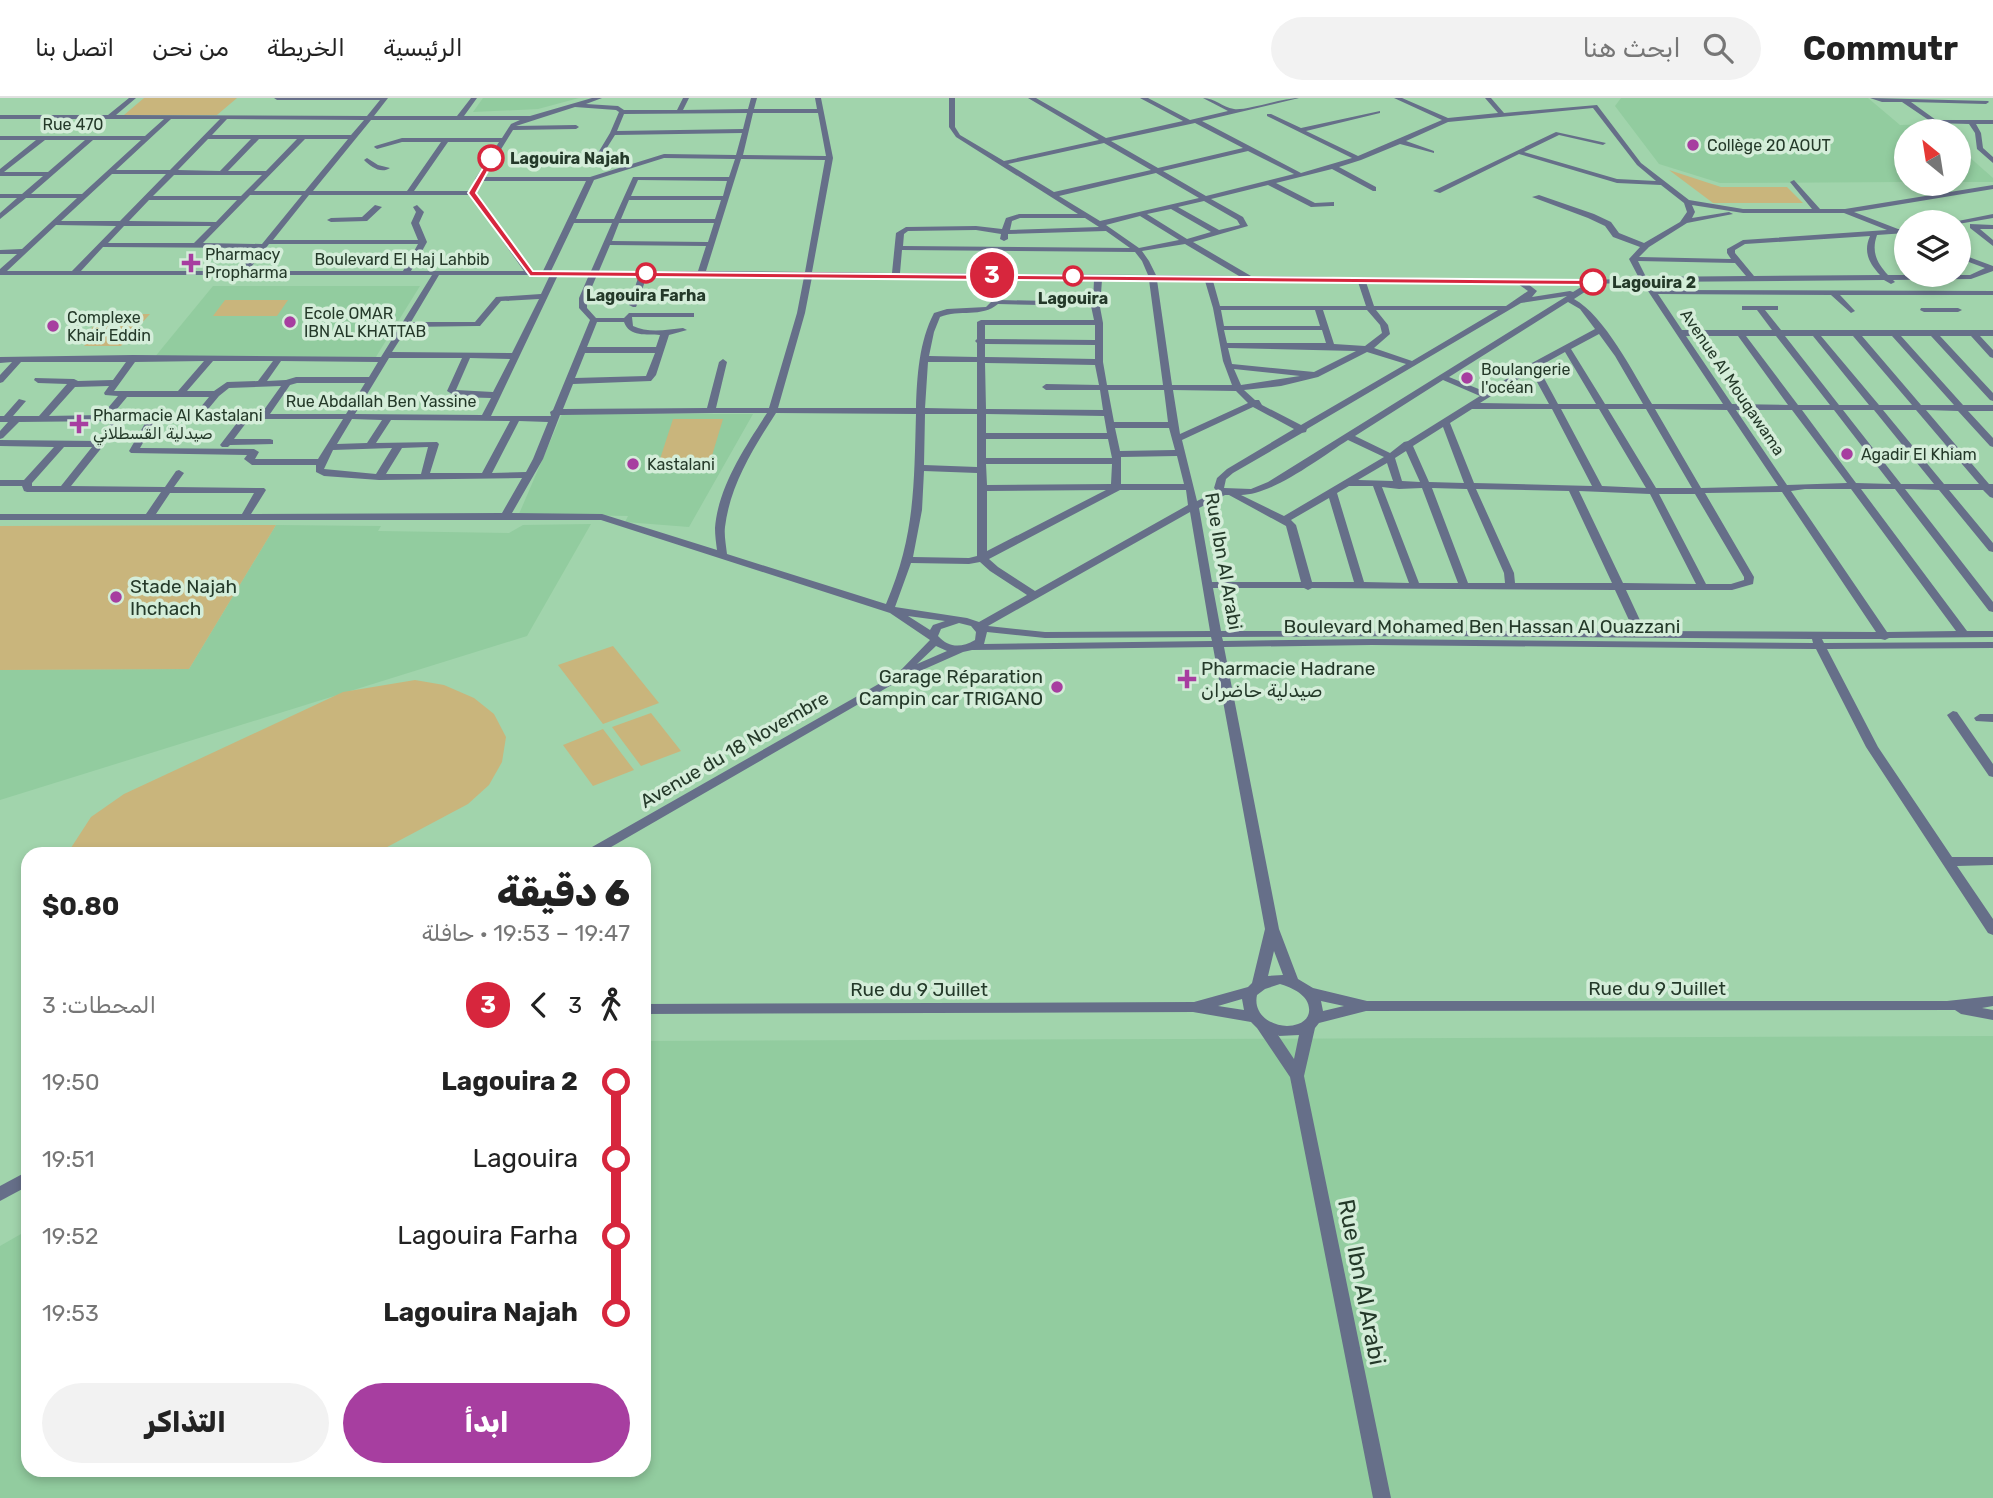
<!DOCTYPE html>
<html lang="ar">
<meta charset="utf-8">
<style>
body{margin:0;font-family:Rubik,"Noto Naskh Arabic",sans-serif;background:#f2f2f2;color:#222;direction:rtl;height:100vh;display:flex;flex-direction:column;font-size:26px;white-space:nowrap}
*{box-sizing:border-box;margin:0}
p{font-size:23px;color:#767676}
.icon{flex:none;width:38px;height:38px;fill:none;stroke:currentColor;stroke-width:2;stroke-linecap:round;stroke-linejoin:round}
.map{position:relative;flex:1;overflow:hidden;direction:ltr}
.drawer{position:absolute;left:21px;top:749px;width:630px;height:630px;display:flex;flex-direction:column;background:#fff;border-radius:21px;box-shadow:0 4px 10px #0003;direction:rtl}
.drawer>*{flex:none}
.badge{padding:0 14px;border-radius:23px;font-size:24px;line-height:46px}
.needle{width:46px;rotate:330deg}
.controls{position:absolute;left:1894px;top:21px;display:grid;gap:14px}
.controls a{display:grid;place-items:center;width:77px;height:77px;border-radius:50%;background:#fff;box-shadow:0 4px 10px #0003;font-size:35px}
.map>.badge{position:absolute;translate:-50% -50%;box-shadow:0 0 0 4px #fff}
.legs{display:flex;align-items:center;gap:10px;height:77px;padding:0 21px;font-size:23px}
.legs p{margin-inline-start:auto}
.head{display:flex;align-items:center;justify-content:space-between;height:119px;padding:0 21px}
h1{font-size:38px;font-weight:800;line-height:52px}
.primary-button{display:flex;gap:14px;margin-top:auto;padding:14px 21px}
.primary-button a{flex:1;height:80px;border-radius:42px;background:#a73ea0;color:#fff;font-size:28px;font-weight:800;line-height:80px;text-align:center}
.primary-button a+a{background:#f2f2f2;color:#222}
ul{padding:0 21px;list-style:none}
li{display:flex;align-items:center;gap:24px;height:77px;font-size:26px}
li i{display:grid;place-items:center;width:10px;height:100%;margin:0 9px;background:currentColor}
li i::after{content:'';width:18px;height:18px;margin:-9px;border:5px solid;border-radius:50%;background:#fff}
li p{margin-inline-start:auto}
li:first-child i{background:linear-gradient(#0000 50%,currentColor 0)}
li:last-child i{background:linear-gradient(currentColor 50%,#0000 0)}
header{display:flex;align-items:center;gap:42px;box-sizing:border-box;height:98px;padding:0 35px;background:#fff;border-bottom:2px solid #e0e0e0}
header strong{font-size:33px}
nav{display:flex;gap:38px;margin-inline-start:auto;font-size:24px}
.search{width:490px;height:63px;background:#f2f2f2;display:flex;align-items:center;gap:18px;box-sizing:border-box;padding:0 24px;border-radius:38px;color:#767676;font-size:26px}
.map>svg:first-child{display:block}
</style>
<header>
<strong>Commutr</strong>
<div class="search"><svg class="icon" aria-label="search" viewBox="0 0 24 24"><circle cx="10" cy="10" r="6"/><path d="M15 15l6 6"/></svg>ابحث هنا</div>
<nav><a>الرئيسية</a><a>الخريطة</a><a>من نحن</a><a>اتصل بنا</a></nav>
</header>
<div class="map">
<svg width="1993" height="1400" viewBox="0 0 1993 1400">
<rect width="100%" height="100%" fill="#a1d4ac"/>
<!-- built -->
<g fill="#92cc9f">
<polygon points="483,0 579,0 538,11 473,14"/>
<polygon points="1621,0 1868,0 1900,27 1933,26 1941,33 1906,33 1906,84 1720,85 1659,66 1615,8"/>
<polygon points="1958,49 1993,80 1993,84 1958,84"/>
<polygon points="213,188 420,188 374,262 154,260"/>
<polygon points="562,316 753,316 689,429 625,424 628,418 519,416"/>
<polygon points="591,426 527,538 0,702 0,572 189,571 276,427 381,428 378,433 509,435 523,427"/>
<polygon points="1993,938 1993,1400 0,1400 0,1148 28,1132 28,1372 644,1372 644,943"/>
</g>
<!-- green -->
<g fill="#c9b57c">
<polygon points="144,0 237,0 217,17 124,17"/>
<polygon points="1669,72 1721,89 1787,89 1803,105 1713,105"/>
<polygon points="225,202 288,202 277,218 213,218"/>
<polygon points="114,216 150,216 121,248 84,248 99,232 91,231 99,221 109,221"/>
<polygon points="673,321 723,321 711,361 660,361"/>
<polygon points="276,427 189,571 0,572 0,428"/>
<polygon points="613,548 659,605 603,626 558,567"/>
<polygon points="415,582 444,587 474,600 494,616 506,639 502,664 489,687 468,706 374,756 67,756 91,719 124,696 343,594"/>
<polygon points="651,615 681,653 641,668 612,629"/>
<polygon points="603,631 634,672 593,688 563,647"/>
</g>
<g fill="none" stroke-linecap="round" stroke-linejoin="round">
<!-- minor -->
<g fill="#666f89" fill-rule="evenodd">
<path d="M129,0H136L116,17L367,18L380,2H277L274,0H388L374,18H457L471,0H477L464,18H530L592,0H602L586,6L618,8L624,12H677L683,0H689L683,12L748,11L751,0H757L754,11H817L815,0H821L833,60L812,174L892,175L896,135L906,129L976,128L1002,131L1006,120L1019,116H1078L956,39L949,29V0H955V29L960,37L1004,63L1099,42L1028,0H1036L1106,40L1183,23L1140,0H1148L1190,22L1228,13L1203,0C1215,0 1222,9 1234,11C1245,13 1282,0 1299,0L1202,23L1301,75L1352,60L1267,18V16H1271L1301,30L1380,13V15L1306,33L1358,58L1442,22L1394,0H1402L1448,20L1498,15L1485,0H1491L1504,15L1597,7L1641,65L1689,102L1743,111H1812L1790,84L1794,82L1820,111H1845L1993,87V91L1854,114L1898,131H1906V135L1877,137C1871,154 1877,165 1888,177H1970L1985,170L1958,160V155L1993,168V173L1971,181L1893,182L1895,184L1891,186L1884,182L1649,184L1655,192L1993,193V197H1840L1855,213L1851,215L1831,197L1658,196L1682,232H1772L1757,212H1742V208H1778V212H1765L1781,232H1993V238H1980L1993,252V260L1990,259L1971,238H1940L1993,295V303L1990,302L1931,238H1901L1963,307H1993V313H1968L1993,340V349L1990,348L1958,313L1926,312L1989,386H1993V400L1990,399L1983,392H1949L1993,445V454L1989,453L1939,392L1905,391L1993,504V514L1989,513L1895,391H1861L1967,533H1993V539L1889,540L1885,542L1881,541H1822L1824,545L1993,544V550L1827,551L1878,649L1952,759H1993V767L1957,768L1993,821V837L1988,835L1866,649L1816,551L1372,547L1224,549L1279,831L1298,881L1313,890L1367,903H1947L1993,898V908L1982,910L1993,912V922L1961,916L1955,912L1366,913L1319,925L1315,930L1304,978L1391,1400H1373L1290,979L1257,930L1251,924L1193,914L644,916V906L1194,904L1248,889L1252,885L1265,831L1213,549L972,552L963,554L902,581L599,756H583L585,753L898,575L930,542L890,515L601,422H0V416H146L161,394H27L24,393L22,388H0V382H24L54,349L0,348V342L97,343L113,323L19,324L3,340L0,341V333L8,324H0V318H4L19,301L26,303L13,318H39L67,286L38,285L34,282L35,280L74,281L78,283L113,282L126,264H21L3,284L0,285V277L12,264L0,265V259L133,257L381,259L432,177H0V171L17,156H0V152L22,151L77,100H26L0,121V115L17,100H0V96H22L43,78H0V71L36,42H0V38H145L164,21H0V17H108ZM575,9L616,12L619,14L610,35L598,55L601,57L603,56L615,37L742,35L736,57L664,56L590,79H484L513,32L576,31L579,29L576,27L516,28ZM1593,10L1637,67L1656,83L1617,81L1524,54L1559,37L1603,47L1606,45L1556,34L1433,93L1440,95L1519,56L1617,85L1661,87L1684,105L1687,114L1680,124L1644,145L1619,135L1611,124L1594,116L1539,97L1532,99L1588,120L1605,128L1613,139L1640,149L1629,161L1639,180L1595,182L1251,178L1193,144L1248,128L1243,119L1211,101L1268,87L1311,109L1331,108H1334V104L1315,105L1276,85L1332,71L1373,93H1376V89L1339,69L1361,62L1400,46L1434,55V53L1406,43L1448,24ZM747,15L743,31L617,33L624,16ZM753,15H818L826,58L743,57ZM171,21H220L170,72H116ZM227,21L364,22L351,37H212ZM371,22H520L511,26L502,40H402L375,48L374,49L377,51L402,44H441L407,93H313ZM1195,25L1243,50L1158,70L1111,43ZM208,41H251L220,73L178,72ZM259,41H297L266,73H228ZM305,41H348L305,93H254ZM45,42H85L48,74H4ZM93,42H141L82,96H31ZM448,44H499L475,81L474,87H480L482,83H586L543,173H532L475,93H414ZM1104,45L1151,72L1054,94L1008,66ZM1248,53L1294,76L1206,98L1163,73ZM664,60L735,61L729,79H633L614,121H576L594,82ZM741,61L825,62L805,174L706,173ZM1156,75L1199,100L1100,123L1059,98ZM112,76H166L120,123H61ZM174,77H262L241,98H153ZM638,82L727,83L723,98H631ZM250,97H302L262,146L203,145ZM309,97H470L524,173H411L427,144L419,125L424,114L417,107L413,109L416,114L411,125L418,142H273ZM149,102H237L216,124L129,123ZM629,102H721L715,121H621ZM1204,103L1237,122L1240,127L1219,132L1178,109ZM1692,107L1743,115H1844L1887,132L1743,142L1727,151V155L1731,161L1639,159L1649,149L1687,125L1733,116L1729,114L1692,120L1695,114ZM1171,111L1211,134L1187,141L1147,116ZM1140,118L1179,142L1139,150L1106,127ZM1020,120H1085L1099,129L1010,132L1012,123ZM574,125H612L591,173H551ZM619,125H714L708,144L612,143ZM56,127L116,128L72,173H7ZM124,128H211L194,145H108ZM976,132L1001,136L1000,141L1004,143L1008,141V136L1106,133L1130,150L903,148L904,136L908,133ZM1870,138C1863,154 1869,165 1880,177L1754,178L1735,155V152L1745,146ZM269,146H418L403,173H248ZM1185,146L1239,178L1156,177L1149,163L1142,153ZM610,147L706,148L698,173H599ZM103,149L258,150L240,173H81ZM902,152L1135,154L1142,163L1148,177L900,175ZM1638,163L1735,165L1746,178L1646,179ZM439,177H550L541,196L496,199L475,224H411ZM558,177H589L579,200V210L590,222L553,312L550,314L551,318H491ZM597,177H639L632,198H588ZM647,177L804,179L797,215L769,310H716L727,264L723,261L719,264L707,310L563,311L573,286L651,283L656,277L669,237L687,232L683,230C667,232 647,235 633,228L632,219H694V215H629L624,220H596L587,210V202H631L629,207L633,209H636L639,202H671L672,200L668,198H640ZM812,179L990,181L992,203L986,209L947,211L934,215C919,244 917,278 916,310H778L805,215ZM998,181L1094,182L1093,204L1000,202ZM1102,182H1149L1163,287H1107L1103,264V225L1100,209ZM1157,182L1205,183L1213,210L1223,263L1232,287H1172ZM1213,183L1358,184L1366,208H1220ZM1366,184L1518,186L1528,193L1506,208H1374ZM1642,184L1723,306H1652C1634,276 1604,217 1574,201L1597,186ZM1528,186H1586L1573,194L1570,193L1532,199L1537,193ZM1567,198L1268,384L1251,391L1224,390L1226,381L1233,375L1302,335L1306,334L1307,331L1521,205ZM539,201L512,255L392,254L408,229L477,228H480L501,203ZM1568,204L1580,211L1595,231L1530,266L1486,294L1449,279ZM998,206L1091,208L1094,222H981L977,224V241L975,243L977,245V259L929,258L934,234L940,219C959,211 982,220 998,206ZM1221,212H1315L1320,228H1224ZM1323,212H1367L1380,227L1382,235L1365,248L1334,246ZM1376,212H1498L1412,263L1374,250L1390,236L1388,227ZM597,224H624C629,239 647,236 660,237L656,249H587ZM985,227H1095V242L985,241ZM1224,232H1322L1326,245H1227ZM1599,236L1615,258L1643,306H1605L1571,251ZM1686,238H1738L1788,307L1732,306ZM1746,238H1776L1830,307H1798ZM1785,238H1813L1869,307H1839ZM1821,238H1853L1912,307H1879ZM1862,238H1892L1954,307H1921ZM985,246L1095,247V261L985,259ZM1228,250L1356,253L1314,274L1232,266ZM1367,254L1406,266L1301,327L1262,307L1259,302H1255L1244,292L1281,288L1318,279ZM1565,254L1596,306H1558L1538,269ZM585,255H655L646,278L575,280ZM389,260H462L447,293L457,299L491,300L482,317L355,316ZM470,260L510,261L493,294L456,292ZM204,263L178,293H114L135,264ZM213,263H273L258,283L227,284L214,293H187ZM281,263L378,264L369,279H296L286,282L267,283ZM928,264H977V311L925,310ZM985,265L1095,267L1099,287L1046,286L1042,289L1046,292H1100L1103,312L986,311ZM1234,271L1300,278L1241,287ZM1531,273L1549,306L1480,305ZM1443,282L1480,298L1408,343L1404,344L1390,355L1355,338ZM297,285H365L346,316H270L290,287ZM109,288L104,295L105,297L118,298L102,317L49,318L75,289ZM281,288L261,316H204L219,298L229,290ZM1108,292H1164L1168,324H1114ZM1173,292L1236,293L1248,305L1180,336ZM127,299H209L195,316L112,317ZM1253,309L1294,331L1227,371L1217,380L1214,390L1217,393L1197,403L1182,342ZM1472,311H1552L1592,388L1474,385L1450,325ZM1561,311H1599L1646,390L1602,388ZM1608,311H1646L1692,390H1656ZM1655,311L1727,312L1778,388L1701,390ZM1736,312H1792L1847,385L1787,387ZM1802,312H1834L1891,386L1856,385ZM1843,312H1874L1934,386H1901ZM1883,312H1916L1979,386H1944ZM714,315H767C745,349 718,389 715,430C715,437 716,445 717,452L602,416L512,415L543,361L560,317ZM776,315L916,316C914,388 915,438 886,506L727,456C726,447 724,437 725,429C730,387 754,349 776,315ZM925,316H977V369L924,367ZM986,316L1104,318L1107,335H986ZM240,321L220,347L222,349H228L230,347L273,346V342L270,341H234L249,321H343L318,361H255L259,354L254,351L140,350L156,322ZM352,321L382,322L367,345L337,346ZM147,322L129,353L131,355L247,357L244,361L252,367H316V374L324,378L379,382L522,380L502,415L251,416L266,392L264,390L174,389L184,375L179,372L176,373L165,389L71,388L123,323ZM391,322L510,323L482,375H430L439,346L437,344L376,345ZM519,323L548,324L533,361L526,374L492,375ZM1443,329L1464,385L1429,384L1413,348ZM1115,330H1169L1175,352L1120,353ZM986,341H1108L1112,360H986ZM1348,342L1384,359L1284,418L1241,397C1273,397 1321,359 1348,342ZM64,349H92L61,388H32V385ZM428,349L421,376H386L402,350ZM392,350L376,376L324,371L333,352ZM1406,353L1420,384L1402,383L1395,360ZM1177,358L1184,386H1121V359ZM1387,365L1393,383L1358,382ZM986,366H1112L1111,386L987,387ZM924,373L977,375V458L969,460L913,459L922,412ZM1349,388H1373L1409,485L1364,484L1337,395ZM1382,389L1399,391L1422,390L1458,485H1419ZM1432,390L1467,391L1504,475L1505,485H1468ZM1476,391L1569,393L1612,485H1515L1514,475ZM1805,391H1851L1956,533L1887,534L1791,393ZM1106,392L987,453V393ZM1120,392H1186L1188,407L1035,493L998,469L989,461ZM1579,393L1650,396L1696,486L1623,485ZM1782,394L1876,534L1645,533L1626,492H1732L1753,486L1754,479L1705,395ZM170,395H254L242,416H156ZM1659,396H1695L1744,479V482L1731,486H1706ZM1225,397H1229L1286,428L1301,484H1212L1199,410ZM1329,400L1354,484H1312L1296,427L1291,422ZM1190,414L1210,533L1045,534L988,528ZM980,464L990,473L1027,497L979,524L967,520L895,509L911,465L969,466ZM1213,490H1304L1308,492L1312,490L1615,492L1634,533H1221ZM908,518L945,523L933,527L930,532ZM959,525L971,528L976,534L975,542C961,550 949,550 938,538L941,531ZM987,534L1045,540L1211,539L1212,543L984,546ZM1436,538L1812,541L1813,545L1372,541L1223,543L1222,539ZM936,548L947,553L917,566ZM1274,853L1283,877L1268,878ZM1280,886C1293,890 1311,898 1309,914C1308,920 1304,924 1298,926C1279,933 1252,920 1257,897L1265,891ZM1242,901L1244,912L1218,908ZM1321,903L1344,908L1323,913ZM1278,938L1299,937L1294,961L1278,937Z"/>
<polygon points="1870,0 1988,3 1989,4 1986,6 1911,4 1936,22 1993,22 1993,26 1976,26 1981,35 1983,50 1993,59 1993,65 1977,51 1975,35 1969,26 1933,25 1902,4 1882,4"/>
<path d="M367,60L378,67L390,70C381,76 371,69 364,62Z"/>
<polygon points="375,107 382,109 367,123 331,124 327,122 331,120 362,119"/>
<polygon points="1993,116 1993,120 1958,126 1958,124 1953,124"/>
<polygon points="1970,126 1993,127 1993,131 1980,131 1993,142 1993,148 1970,130"/>
<polygon points="1921,210 1958,210 1962,212 1958,214 1924,214 1920,212"/>
<polygon points="1953,613 1957,614 1993,666 1993,679 1989,678 1947,617"/>
<polygon points="1980,616 1993,616 1993,624 1976,623 1974,620"/>
<polygon points="28,1073 28,1088 0,1103 0,1088"/>
</g>
</g>
<!-- line-1 -->
<path fill="#d7263d" stroke="#fff" stroke-width="2" d="M491,57L495,60L476,95L533,173C886,174 1239,180 1593,182L1597,184L1593,187C1238,185 884,179 530,178L468,95Z"/>
<!-- markers -->
<g fill="#a73ea0" stroke="#d4edd9" stroke-width="2.5">
<circle cx="1693" cy="47" r="7"/>
<path d="M187.5 154.5h7v7h7v7h-7v7h-7v-7h-7v-7h7z"/>
<circle cx="290" cy="224" r="7"/>
<circle cx="53" cy="228" r="7"/>
<circle cx="1467" cy="280" r="7"/>
<path d="M75.5 315.5h7v7h7v7h-7v7h-7v-7h-7v-7h7z"/>
<circle cx="1847" cy="356" r="7"/>
<circle cx="633" cy="366" r="7"/>
<circle cx="116" cy="499" r="7"/>
<path d="M1183.5 570.5h7v7h7v7h-7v7h-7v-7h-7v-7h7z"/>
<circle cx="1057" cy="589" r="7"/>
</g>
<g fill="#fff" stroke="#d7263d" stroke-width="3.5">
<circle cx="491" cy="60" r="12"/>
<circle cx="646" cy="175" r="9"/>
<circle cx="1073" cy="178" r="9"/>
<circle cx="1593" cy="184" r="12"/>
</g>
<g text-anchor="middle" stroke-width="7" stroke-linejoin="round" paint-order="stroke">
<!-- far-street labels -->
<g font-size="16" fill="#243929" stroke="#d4edd9">
<text x="73" y="32">Rue 470</text>
<text x="402" y="167">Boulevard El Haj Lahbib</text>
<text transform="translate(1733 284) rotate(56)" y="6">Avenue Al Mouqawama</text>
<text x="381" y="309">Rue Abdallah Ben Yassine</text>
</g>
<!-- far-poi labels -->
<g font-size="16" fill="#243929" stroke="#d4edd9" text-anchor="start">
<text x="1707" y="53">Collège 20 AOUT</text>
<text x="205" y="162">Pharmacy<tspan x="205" dy="18">Propharma</tspan></text>
<text x="304" y="221">Ecole OMAR<tspan x="304" dy="18">IBN AL KHATTAB</tspan></text>
<text x="67" y="225">Complexe<tspan x="67" dy="18">Khair Eddin</tspan></text>
<text x="1481" y="277">Boulangerie<tspan x="1481" dy="18">l'océan</tspan></text>
<text x="93" y="323">Pharmacie Al Kastalani<tspan x="93" dy="18">صيدلية القسطلاني</tspan></text>
<text x="1861" y="362">Agadir El Khiam</text>
<text x="647" y="372">Kastalani</text>
</g>
<!-- far-stop labels -->
<g font-size="16" font-weight="bold" fill="#243929" stroke="#d4edd9" text-anchor="start">
<text x="510" y="66">Lagouira Najah</text>
<text x="1612" y="190">Lagouira 2</text>
<text x="646" y="203" text-anchor="middle">Lagouira Farha</text>
<text x="1073" y="206" text-anchor="middle">Lagouira</text>
</g>
<!-- street labels -->
<g font-size="19" fill="#243929" stroke="#d4edd9">
<text transform="translate(1224 463) rotate(80)" y="7">Rue Ibn Al Arabi</text>
<text x="1482" y="535">Boulevard Mohamed Ben Hassan Al Ouazzani</text>
<text transform="translate(734 651) rotate(-30)" y="7">Avenue du 18 Novembre</text>
<text x="1657" y="897">Rue du 9 Juillet</text>
<text x="919" y="898">Rue du 9 Juillet</text>
</g>
<!-- poi labels -->
<g font-size="19" fill="#243929" stroke="#d4edd9" text-anchor="start">
<text x="130" y="495">Stade Najah<tspan x="130" dy="22">Ihchach</tspan></text>
<text x="1201" y="577">Pharmacie Hadrane<tspan x="1201" dy="22">صيدلية حاضران</tspan></text>
<text x="1043" y="585" text-anchor="end">Garage Réparation<tspan x="1043" dy="22">Campin car TRIGANO</tspan></text>
</g>
<!-- near-street labels -->
<g font-size="23" fill="#243929" stroke="#d4edd9">
<text transform="translate(1362 1184) rotate(79)" y="8">Rue Ibn Al Arabi</text>
</g>
</g>
</svg>
<div class="controls">
<a><svg class="needle" viewBox="-14 -14 28 28"><path d="M0-13l5 13h-10z" fill="#e53935"/><path d="M0 13l5-13h-10z" fill="#767676"/></svg></a>
<a><svg class="icon" aria-label="layers" viewBox="0 0 24 24"><path d="M12 4l9 5-9 5-9-5zM3 14l9 5 9-5"/></svg></a>
</div>
<b class="badge" style="left:992px;top:177px;background:#d7263d;color:#fff">3</b>
<section class="drawer">
<div class="head"><div><h1>6 دقيقة</h1><p>19:47 – 19:53 · حافلة</p></div><b>$0.80</b></div>
<div class="legs"><svg class="icon" aria-label="walk" viewBox="0 0 24 24"><circle cx="13" cy="4" r="2"/><path d="M13 8l-2 6 4 7M11 14l-3 7M7 12l3-4h3l4 4"/></svg>3<svg class="icon" aria-label="back" viewBox="0 0 24 24"><path d="M15 5l-7 7 7 7"/></svg><b class="badge" style="background:#d7263d;color:#fff">3</b><p>المحطات: 3</p></div>
<ul>
<li><i style="color:#d7263d"></i><b>Lagouira 2</b><p>19:50</p></li>
<li><i style="color:#d7263d"></i><span>Lagouira</span><p>19:51</p></li>
<li><i style="color:#d7263d"></i><span>Lagouira Farha</span><p>19:52</p></li>
<li><i style="color:#d7263d"></i><b>Lagouira Najah</b><p>19:53</p></li>
</ul>
<div class="primary-button"><a>ابدأ</a><a>التذاكر</a></div>
</section>
</div>
